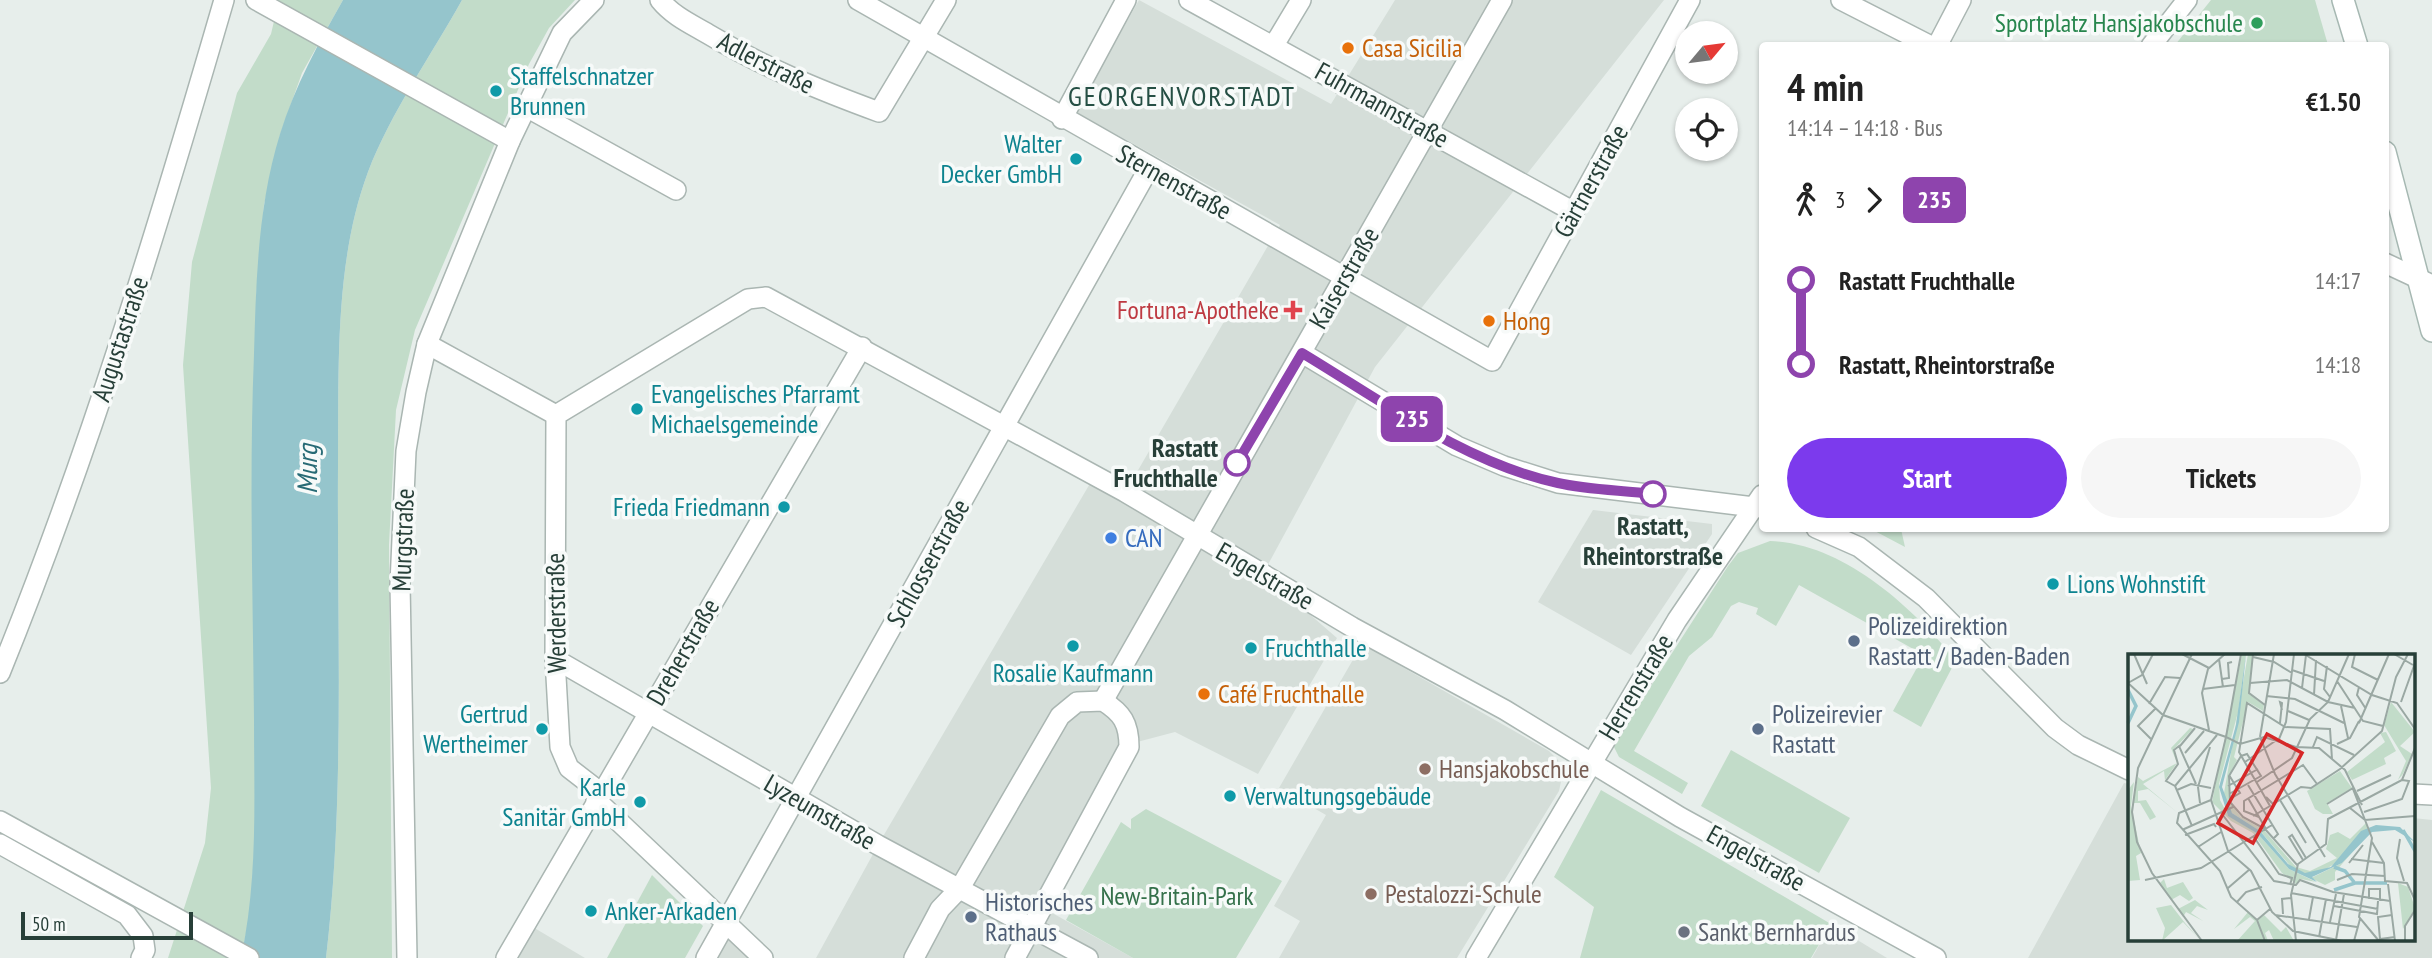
<!DOCTYPE html>
<meta charset="utf-8">
<style>
body{margin:0;font-family:"PT Sans Narrow",sans-serif;background:#f6f6f6;color:#222;height:100vh;display:flex;flex-direction:column;font-size:26px;white-space:nowrap}
*{box-sizing:border-box;margin:0}
p{font-size:23px;color:#767676}
.icon{flex:none;width:38px;height:38px;fill:none;stroke:currentColor;stroke-width:2;stroke-linecap:round;stroke-linejoin:round}
.map{position:relative;flex:1;overflow:hidden}
.drawer{position:absolute;left:1759px;top:42px;width:630px;height:490px;display:flex;flex-direction:column;background:#fff;border-radius:7px;box-shadow:0 2px 5px #0004}
.drawer>*{flex:none}
.badge{padding:0 14px;border-radius:10px;font-size:24px;line-height:46px}
.needle{width:46px;rotate:61deg}
.controls{position:absolute;left:1675px;top:21px;display:grid;gap:14px}
.controls a{display:grid;place-items:center;width:63px;height:63px;border-radius:50%;background:#fff;box-shadow:0 2px 5px #0004;font-size:35px}
.scale{position:absolute;left:21px;bottom:18px;width:172px;box-sizing:border-box;padding-left:7px;border:4px solid #273f38;border-top:0;font-size:19px;line-height:24px;white-space:nowrap;color:#273f38;-webkit-text-stroke:5px #f7faf9;paint-order:stroke}
.map>.badge{position:absolute;translate:-50% -50%;box-shadow:0 0 0 4px #fff}
.legs{display:flex;align-items:center;gap:10px;height:77px;padding:0 28px;font-size:23px}
.legs p{margin-inline-start:auto}
.head{display:flex;align-items:center;justify-content:space-between;height:119px;padding:0 28px}
h1{font-size:38px;font-weight:600;line-height:52px}
.cta{display:flex;gap:14px;margin-top:auto;padding:14px 28px}
.cta a{flex:1;height:80px;border-radius:42px;background:#7c3aed;color:#fff;font-size:28px;font-weight:600;line-height:80px;text-align:center}
.cta a+a{background:#f6f6f6;color:#222}
ul{padding:0 28px;list-style:none}
li{display:flex;align-items:center;gap:24px;height:84px;font-size:26px}
li i{display:grid;place-items:center;width:10px;height:100%;margin:0 9px;background:currentColor}
li i::after{content:'';width:18px;height:18px;margin:-9px;border:5px solid;border-radius:50%;background:#fff}
li p{margin-inline-start:auto}
li:first-child i{background:linear-gradient(#0000 50%,currentColor 0)}
li:last-child i{background:linear-gradient(currentColor 50%,#0000 0)}
.map>svg:first-child{display:block}
</style>
<div class="map">
<svg width="2432" height="958" viewBox="0 0 2432 958">
<rect width="100%" height="100%" fill="#e7eeeb"/>
<!-- built -->
<g fill="#d5ded9">
<polygon points="1139,0 1331,104 1395,0 1664,0 1375,367 1271,559 1263,574 1337,638 1258,774 1175,732 1122,746 1036,904 1133,958 816,958 878,845 1095,475 1126,491 1280,225 1076,112"/>
<polygon points="1593,510 1712,524 1712,534 1631,655 1538,602"/>
<polygon points="1362,644 1549,751 1558,760 1562,777 1559,791 1457,958 1279,958 1300,921 1274,906 1326,815 1279,788"/>
<polygon points="2124,783 2129,784 2129,939 2413,939 2413,818 2432,820 2432,958 2028,958"/>
<polygon points="526,923 585,958 506,958"/>
<polygon points="726,923 763,958 706,958"/>
<polygon points="1831,924 1887,958 1812,958"/>
</g>
<!-- green -->
<g fill="#c2dcc9">
<polygon points="279,0 343,0 302,73 280,135 264,205 256,298 255,842 250,914 241,958 168,958 205,843 211,788 183,365 192,262 237,93 271,34"/>
<path d="M462,0H575L549,28L529,64L415,330L396,410L389,545L392,958H326C345,798 337,628 338,466C339,370 334,263 368,172C391,112 431,56 462,0Z"/>
<polygon points="2211,0 2315,0 2328,45 2175,45"/>
<polygon points="1871,529 1901,529 1905,547"/>
<path d="M1770,541C1843,543 1912,607 1956,660L1921,727L1893,711L1924,655L1799,585L1776,626L1756,614L1758,608L1739,602L1731,606L1712,637L1689,656L1634,751L1688,783L1682,794L1619,757L1613,745L1728,566L1738,553Z"/>
<polygon points="1731,750 1850,818 1819,873 1701,806"/>
<polygon points="1601,790 1831,924 1811,958 1580,958 1594,907 1554,877"/>
<polygon points="1146,809 1282,881 1236,958 1133,958 1066,920 1121,822 1131,829 1131,819"/>
<polygon points="652,875 703,926 685,958 607,958"/>
</g>
<!-- water -->
<path fill="#95c5cc" d="M343,0H462C431,56 391,112 368,172C334,263 339,370 338,466C337,627 345,799 326,958H241C258,879 254,800 254,720C253,598 249,476 254,354C256,281 258,205 280,134C295,86 318,44 343,0Z"/>
<g fill="none" stroke-linecap="round" stroke-linejoin="round">
<defs>
<g id="street">
<polyline points="256,0 510,141"/>
<path d="M660,0C673,16 691,24 708,34C763,67 819,90 879,112L946,0"/>
<polyline points="858,0 1492,361 1690,0"/>
<polyline points="1189,0 1574,212"/>
<polyline points="1841,0 1931,46"/>
<polyline points="1274,45 1301,0"/>
<polyline points="1937,46 1961,0"/>
<polyline points="2151,46 2187,0"/>
<polyline points="526,107 676,190"/>
<polyline points="1062,119 1126,0"/>
<polyline points="2385,263 2432,285"/>
<polyline points="427,344 556,415"/>
<polyline points="1302,353 1457,446 1504,466 1558,483 1762,508"/>
<polyline points="1816,528 1859,547 1926,598 2055,728 2078,745 2129,770"/>
<polyline points="555,659 878,845 1088,958"/>
<path d="M0,673C89,454 158,227 224,0"/>
<polyline points="1103,701 1502,0"/>
<polyline points="600,792 569,768 560,747 555,659 556,415 748,299 766,297 1125,492 1352,627 1505,710 1680,817 1936,958"/>
<polyline points="2413,794 2432,795"/>
<polyline points="596,800 763,958"/>
<polyline points="0,821 249,958"/>
<polyline points="0,844 127,915 143,936 145,950 141,958"/>
<polyline points="407,958 400,584 406,451 416,392 427,344 510,141 562,33 594,0"/>
<polyline points="506,958 862,347"/>
<polyline points="706,958 1149,168"/>
<path d="M914,958L940,909L960,888L1060,716L1077,702L1103,701C1122,713 1129,723 1129,747L1015,958"/>
<polyline points="1476,958 1677,620 1762,495"/>
</g>
<g id="secondary">
<polyline points="2343,0 2357,46"/>
<polyline points="2385,152 2432,331"/>
</g>
</defs>
<!-- street casing -->
<use href="#street" stroke="#aab6b2" stroke-width="22"/>
<!-- secondary casing -->
<use href="#secondary" stroke="#a6b8b2" stroke-width="24"/>
<!-- street -->
<use href="#street" stroke="#fff" stroke-width="19"/>
<!-- secondary -->
<use href="#secondary" stroke="#fff" stroke-width="21"/>
</g>
<g fill="none" stroke-linecap="round" stroke-linejoin="round">
<defs>
<path id="line-1" d="M1237,463L1302,353C1382,401 1465,463 1558,483C1588,490 1622,490 1653,494"/>
</defs>
<!-- line-1 casing -->
<use href="#line-1" stroke="#fff" stroke-width="16"/>
<!-- line-1 -->
<use href="#line-1" stroke="#8e44ad" stroke-width="10"/>
</g>
<!-- markers -->
<circle fill="#2e9e5b" stroke="#f7faf9" stroke-width="2.5" cx="2257" cy="23" r="7"/>
<g fill="#e8710a" stroke="#f7faf9" stroke-width="2.5">
<circle cx="1348" cy="48" r="7"/>
<circle cx="1489" cy="321" r="7"/>
<circle cx="1204" cy="694" r="7"/>
</g>
<g fill="#0f9aa8" stroke="#f7faf9" stroke-width="2.5">
<circle cx="496" cy="91" r="7"/>
<circle cx="1076" cy="159" r="7"/>
<circle cx="637" cy="409" r="7"/>
<circle cx="784" cy="507" r="7"/>
<circle cx="2053" cy="584" r="7"/>
<circle cx="1073" cy="646" r="7"/>
<circle cx="1251" cy="648" r="7"/>
<circle cx="542" cy="729" r="7"/>
<circle cx="1230" cy="796" r="7"/>
<circle cx="640" cy="802" r="7"/>
<circle cx="591" cy="911" r="7"/>
</g>
<path fill="#e0444e" stroke="#f7faf9" stroke-width="2.5" d="M1289.5 299.5h7v7h7v7h-7v7h-7v-7h-7v-7h7z"/>
<g fill="#fff" stroke="#8e44ad" stroke-width="3.5">
<circle cx="1237" cy="463" r="12"/>
<circle cx="1653" cy="494" r="12"/>
</g>
<circle fill="#3f7fe0" stroke="#f7faf9" stroke-width="2.5" cx="1111" cy="538" r="7"/>
<g fill="#5c6f8a" stroke="#f7faf9" stroke-width="2.5">
<circle cx="1854" cy="641" r="7"/>
<circle cx="1758" cy="729" r="7"/>
<circle cx="971" cy="917" r="7"/>
</g>
<g fill="#8d6e63" stroke="#f7faf9" stroke-width="2.5">
<circle cx="1425" cy="769" r="7"/>
<circle cx="1371" cy="894" r="7"/>
</g>
<circle fill="#6b7280" stroke="#f7faf9" stroke-width="2.5" cx="1684" cy="932" r="7"/>
<g text-anchor="middle" stroke-width="7" stroke-linejoin="round" paint-order="stroke">
<!-- leisure labels -->
<g font-size="26" fill="#27864d" stroke="#f7faf9" text-anchor="end">
<text x="2243" y="32">Sportplatz Hansjakobschule</text>
</g>
<!-- food labels -->
<g font-size="26" fill="#c56008" stroke="#f7faf9" text-anchor="start">
<text x="1362" y="57">Casa Sicilia</text>
<text x="1503" y="330">Hong</text>
<text x="1218" y="703">Café Fruchthalle</text>
</g>
<!-- street labels -->
<g font-size="26" fill="#273f38" stroke="#f7faf9">
<text transform="translate(766 63) rotate(27)" y="9">Adlerstraße</text>
<text transform="translate(1382 105) rotate(29)" y="9">Fuhrmannstraße</text>
<text transform="translate(1591 181) rotate(-61)" y="9">Gärtnerstraße</text>
<text transform="translate(1174 182) rotate(29)" y="9">Sternenstraße</text>
<text transform="translate(1344 278) rotate(-60)" y="9">Kaiserstraße</text>
<text transform="translate(120 339) rotate(-72)" y="9">Augustastraße</text>
<text transform="translate(403 540) rotate(-88)" y="9">Murgstraße</text>
<text transform="translate(928 563) rotate(-61)" y="9">Schlosserstraße</text>
<text transform="translate(1265 576) rotate(30)" y="9">Engelstraße</text>
<text transform="translate(556 613) rotate(-91)" y="9">Werderstraße</text>
<text transform="translate(683 652) rotate(-60)" y="9">Dreherstraße</text>
<text transform="translate(1636 687) rotate(-59)" y="9">Herrenstraße</text>
<text transform="translate(820 812) rotate(30)" y="9">Lyzeumstraße</text>
<text transform="translate(1756 858) rotate(29)" y="9">Engelstraße</text>
</g>
<!-- culture labels -->
<g font-size="26" fill="#0d838f" stroke="#f7faf9" text-anchor="start">
<text x="510" y="85">Staffelschnatzer<tspan x="510" dy="30">Brunnen</tspan></text>
<text x="1062" y="153" text-anchor="end">Walter<tspan x="1062" dy="30">Decker GmbH</tspan></text>
<text x="651" y="403">Evangelisches Pfarramt<tspan x="651" dy="30">Michaelsgemeinde</tspan></text>
<text x="770" y="516" text-anchor="end">Frieda Friedmann</text>
<text x="2067" y="593">Lions Wohnstift</text>
<text x="1265" y="657">Fruchthalle</text>
<text x="1073" y="682" text-anchor="middle">Rosalie Kaufmann</text>
<text x="528" y="723" text-anchor="end">Gertrud<tspan x="528" dy="30">Wertheimer</tspan></text>
<text x="626" y="796" text-anchor="end">Karle<tspan x="626" dy="30">Sanitär GmbH</tspan></text>
<text x="1244" y="805">Verwaltungsgebäude</text>
<text x="605" y="920">Anker-Arkaden</text>
</g>
<!-- health labels -->
<g font-size="26" fill="#be3a42" stroke="#f7faf9" text-anchor="end">
<text x="1279" y="319">Fortuna-Apotheke</text>
</g>
<!-- stop labels -->
<g font-size="26" font-weight="bold" fill="#273f38" stroke="#f7faf9" text-anchor="end">
<text x="1218" y="457">Rastatt<tspan x="1218" dy="30">Fruchthalle</tspan></text>
<text x="1653" y="535" text-anchor="middle">Rastatt,<tspan x="1653" dy="30">Rheintorstraße</tspan></text>
</g>
<!-- shop labels -->
<g font-size="26" fill="#366cbe" stroke="#f7faf9" text-anchor="start">
<text x="1125" y="547">CAN</text>
</g>
<!-- service labels -->
<g font-size="26" fill="#4e5e75" stroke="#f7faf9" text-anchor="start">
<text x="1868" y="635">Polizeidirektion<tspan x="1868" dy="30">Rastatt / Baden-Baden</tspan></text>
<text x="1772" y="723">Polizeirevier<tspan x="1772" dy="30">Rastatt</tspan></text>
<text x="985" y="911">Historisches<tspan x="985" dy="30">Rathaus</tspan></text>
</g>
<!-- education labels -->
<g font-size="26" fill="#785e54" stroke="#f7faf9" text-anchor="start">
<text x="1439" y="778">Hansjakobschule</text>
<text x="1385" y="903">Pestalozzi-Schule</text>
</g>
<!-- park labels -->
<g font-size="26" fill="#35714b" stroke="#f7faf9">
<text x="1177" y="905">New-Britain-Park</text>
</g>
<!-- worship labels -->
<g font-size="26" fill="#5b616d" stroke="#f7faf9" text-anchor="start">
<text x="1698" y="941">Sankt Bernhardus</text>
</g>
<!-- neighbourhood labels -->
<g font-size="28" letter-spacing="2" fill="#254f44" stroke="#f7faf9">
<text x="1182" y="106">GEORGENVORSTADT</text>
</g>
<!-- water labels -->
<g font-size="28" font-style="italic" fill="#276a75" stroke="#f7faf9">
<text transform="translate(307 469) rotate(-90)" y="10">Murg</text>
</g>
</g>
<!-- overview -->
<g transform="translate(2128 654)">
<rect width="287" height="287" fill="#e7eeeb"/>
<path d="M114,0H118L110,58L91,130L92,146L100,161L130,180L161,215L188,228L173,225L168,230L154,219L125,179L103,167L84,148ZM120,0H125L121,40L136,51L135,57L120,48L106,103L109,106L100,123L102,149L113,163L136,176L168,213L182,217L209,204L198,195L202,181L210,178L222,185L238,169L240,174L208,209L193,218L179,220L164,214L133,178L104,159L95,145ZM263,48L287,78L272,92L284,100L275,120L270,126L278,107L256,71ZM62,74L65,75L46,95L49,109L37,126L36,117L15,130L50,159L20,135L10,137V147L18,146L28,163L22,166L12,149H5L10,123L15,127L49,109L43,94ZM258,78L268,97L256,104L258,110L224,126L219,118L257,88L252,79ZM212,117L224,134L199,149L205,160H195L187,155L179,137ZM6,128L3,152L13,199L8,202L12,226L0,227V136ZM242,178L207,218V226L197,231L183,224L214,209ZM36,225L39,234L55,228L65,244L61,247L52,241L43,246L50,255L67,246L80,256L69,252L63,259L75,267L58,258L55,263L40,242L32,229ZM270,229L280,233L287,254L275,275ZM43,251L57,269L73,287L55,268L34,287L37,274L28,254ZM120,258L130,266L136,261L153,278L158,273L166,287H146L141,276L137,279L140,287H109L127,267L122,263L106,275Z" fill="#c2dcc9"/>
<path d="M118,0L111,68L94,133L104,159L132,177L160,210L177,219L203,213L233,177L248,171L272,173L287,188L267,176L244,178L214,209L184,223L189,228L161,215L130,180L100,162L91,133L108,71Z" fill="#95c5cc"/>
<path fill="none" stroke="#95c5cc" stroke-width="3.5" d="M0,36L8,52L0,69M275,176L287,197M206,213L217,217L226,228M206,236L227,229H259"/>
<path fill="none" stroke="#9aa8a3" stroke-width="2" d="M6,0L19,30M54,0L81,14M64,0L10,114L4,158L9,188L24,219L74,287M113,0L98,83L112,90L136,83L168,93L191,94L217,116L234,151M125,0L121,39L137,51M176,0L244,41L269,49L287,75M227,0L224,13L250,26M266,0L285,11M125,3L146,8L164,19M91,5L95,33M199,12L196,35L202,43M164,16L196,27M94,25L101,24L100,9L104,8M209,27L235,67L255,72M0,29L14,21L25,0M0,29L35,61L98,83L83,146L100,197L123,217L144,258L165,277L215,287M122,29L159,26L200,48L227,54M231,33L229,41L238,55M174,34L178,1M75,35L107,31M186,41L188,6M138,42L167,45L216,69M273,48L287,9M21,50L37,23L52,24M213,52L220,84M160,57L181,66M152,69L154,49L152,48L154,56M231,69L261,0M81,76L74,39L80,15L97,0M132,83L147,120L197,203M132,83L146,0M23,85L10,72L28,54M151,85L158,68L166,0M209,90L222,84L231,67M52,92L67,74M185,93L189,83L226,101M57,99L76,77M113,102L101,122L102,148L115,163L137,175M117,108L150,85M101,121L112,139L102,145M129,128L164,104L182,65L200,48L221,0M120,131L150,180L145,185M47,132L38,127L50,110L46,96L51,92L68,130M100,132L130,115M225,135L244,184L231,263L251,287M49,136L63,130L83,134M229,137L263,121M101,140L133,122L119,100L113,102M138,143L145,150L173,133L183,134L212,115L254,77L268,23L280,0M120,144L138,175M83,146L51,159L49,169L92,217L103,243L129,266L142,255M152,146L178,189M72,149L70,133L82,93M199,150L225,134M222,154L237,166L287,162M236,158L274,145L281,127L274,126M94,160L146,227L168,231L172,226L205,238L262,247M125,162L142,152L111,98L119,49L157,73L202,75L204,105M131,163L116,157V147L175,111L189,130M64,172L47,132L89,81M137,175L170,212M54,176L105,153M57,181L86,170L88,173M126,183L151,220L164,224L162,231M272,185L269,204L276,227M244,188L256,209L257,227L279,229L287,246M70,193L93,178M223,205L256,209M175,206L161,183L164,181L178,204M221,209L235,191M17,226L73,214L144,171M209,226L224,220L257,222M260,230L267,287M100,234L122,215M163,239L250,255M241,245V235H252V247M109,248L118,238L134,233M206,252L249,260L250,247M155,260L154,245L163,244M147,261L229,273M264,261L250,263L252,285L267,283M181,265L185,243M129,266L137,287M202,268L208,240M191,283L198,245M208,286L216,240M168,287L163,241L170,210L198,190L200,165L274,126L287,94M226,287L232,265M277,287V272L287,256"/>
<path fill="#d62828" fill-opacity="0.15" stroke="#d62828" stroke-width="3.5" d="M139,80L174,99L125,189L90,169Z"/>
<rect width="287" height="287" fill="none" stroke="#273f38" stroke-width="3.5"/>
</g>
</svg>
<div class="controls">
<a><svg class="needle" viewBox="-14 -14 28 28"><path d="M0-13l5 13h-10z" fill="#e53935"/><path d="M0 13l5-13h-10z" fill="#767676"/></svg></a>
<a><svg class="icon" aria-label="locate" viewBox="0 0 24 24"><circle cx="12" cy="12" r="6"/><path d="M12 2v4M12 18v4M2 12h4M18 12h4"/></svg></a>
</div>
<div class="scale">50 m</div>
<b class="badge" style="left:1412px;top:419px;background:#8e44ad;color:#fff">235</b>
<section class="drawer">
<div class="head"><div><h1>4 min</h1><p>14:14 – 14:18 · Bus</p></div><b>€1.50</b></div>
<div class="legs"><svg class="icon" aria-label="walk" viewBox="0 0 24 24"><circle cx="13" cy="4" r="2"/><path d="M13 8l-2 6 4 7M11 14l-3 7M7 12l3-4h3l4 4"/></svg>3<svg class="icon" aria-label="forward" viewBox="0 0 24 24"><path d="M9 5l7 7-7 7"/></svg><b class="badge" style="background:#8e44ad;color:#fff">235</b></div>
<ul>
<li><i style="color:#8e44ad"></i><b>Rastatt Fruchthalle</b><p>14:17</p></li>
<li><i style="color:#8e44ad"></i><b>Rastatt, Rheintorstraße</b><p>14:18</p></li>
</ul>
<div class="cta"><a>Start</a><a>Tickets</a></div>
</section>
</div>
